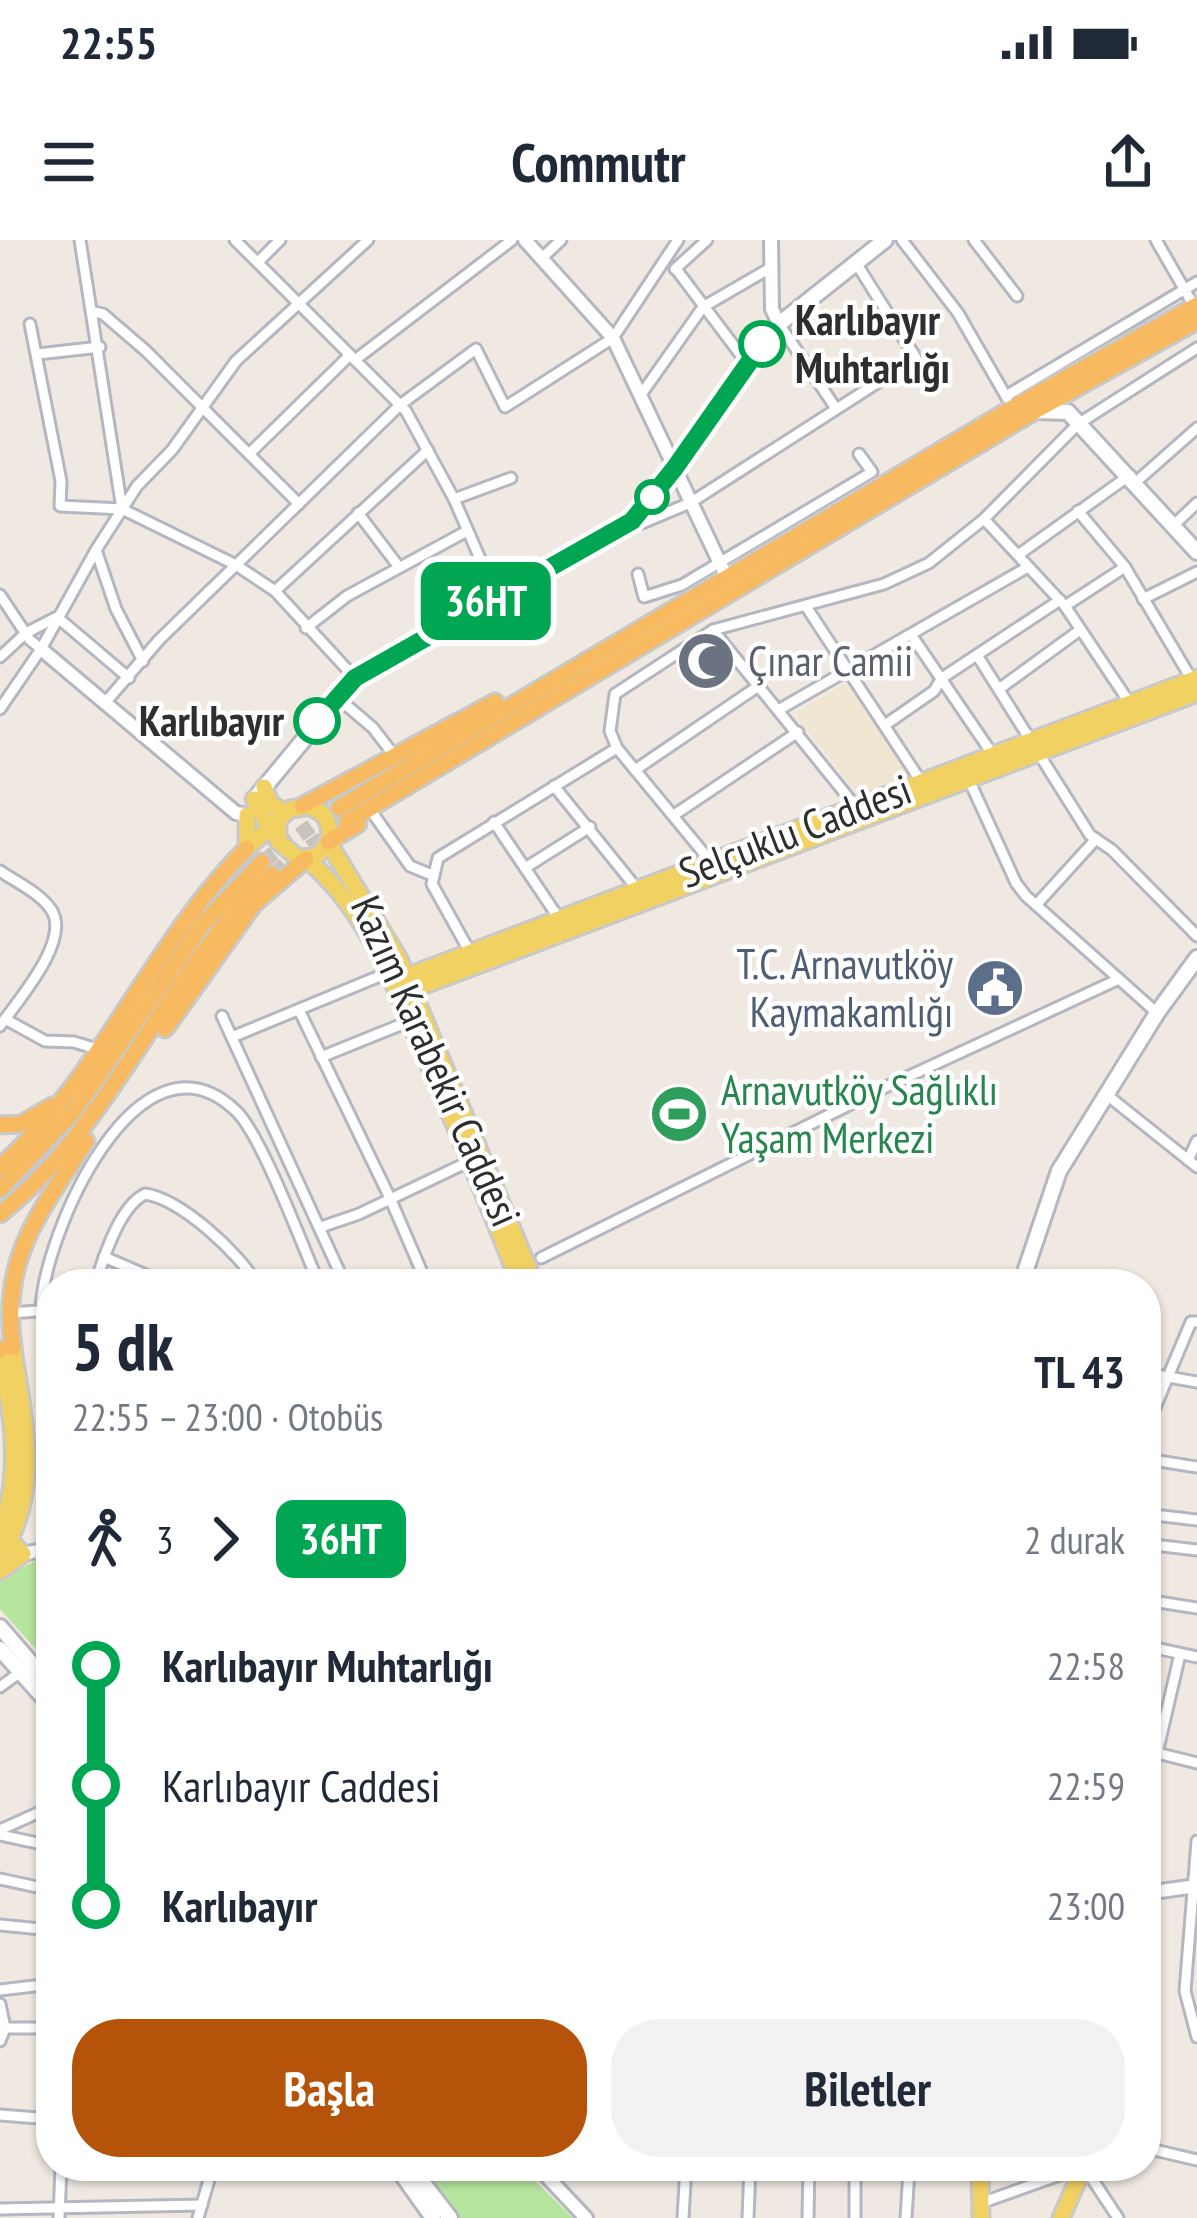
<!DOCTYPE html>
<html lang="tr">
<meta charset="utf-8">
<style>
body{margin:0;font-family:"PT Sans Narrow",sans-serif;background:#f2f2f3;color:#1f2937;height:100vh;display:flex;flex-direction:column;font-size:45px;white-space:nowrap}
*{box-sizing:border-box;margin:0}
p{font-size:39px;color:#747a83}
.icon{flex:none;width:66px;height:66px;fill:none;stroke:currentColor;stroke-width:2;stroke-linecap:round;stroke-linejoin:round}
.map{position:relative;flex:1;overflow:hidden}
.details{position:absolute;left:36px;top:1029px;width:1125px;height:912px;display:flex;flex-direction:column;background:#fff;border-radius:48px;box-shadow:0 3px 9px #0004}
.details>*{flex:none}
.badge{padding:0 24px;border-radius:18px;font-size:42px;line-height:78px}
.map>.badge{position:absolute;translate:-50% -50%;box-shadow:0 0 0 6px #fff}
.legs{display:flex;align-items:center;gap:18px;height:132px;padding:0 36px;font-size:39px}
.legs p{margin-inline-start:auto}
.headline{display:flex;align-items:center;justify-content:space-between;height:204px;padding:0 36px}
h1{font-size:66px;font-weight:800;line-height:90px}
.cta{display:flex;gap:24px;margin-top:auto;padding:24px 36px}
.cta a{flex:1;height:138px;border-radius:48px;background:#b45309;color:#fff;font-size:48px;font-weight:800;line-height:138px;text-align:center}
.cta a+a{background:#f2f2f3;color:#1f2937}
ul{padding:0 36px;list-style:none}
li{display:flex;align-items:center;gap:42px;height:120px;font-size:45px}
li i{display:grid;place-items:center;width:18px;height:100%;margin:0 15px;background:currentColor}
li i::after{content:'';width:30px;height:30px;margin:-15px;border:9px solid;border-radius:50%;background:#fff}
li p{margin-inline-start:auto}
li:first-child i{background:linear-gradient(#0000 50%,currentColor 0)}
li:last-child i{background:linear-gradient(currentColor 50%,#0000 0)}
.status{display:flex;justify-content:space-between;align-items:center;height:84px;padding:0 60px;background:#fff;direction:ltr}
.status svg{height:33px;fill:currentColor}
header{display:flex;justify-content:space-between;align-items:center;height:156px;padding:0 36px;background:#fff;font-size:54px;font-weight:800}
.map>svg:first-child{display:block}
</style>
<div class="status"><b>22:55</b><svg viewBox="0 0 49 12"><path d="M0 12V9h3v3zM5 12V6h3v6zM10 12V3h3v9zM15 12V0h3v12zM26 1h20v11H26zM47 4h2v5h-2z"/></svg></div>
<header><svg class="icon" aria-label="menu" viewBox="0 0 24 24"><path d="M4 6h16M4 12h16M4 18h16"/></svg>Commutr<svg class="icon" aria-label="share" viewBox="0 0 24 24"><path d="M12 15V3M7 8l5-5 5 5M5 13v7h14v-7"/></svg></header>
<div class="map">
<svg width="1197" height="1978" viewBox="0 0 1197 1978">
<rect width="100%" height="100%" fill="#efe9e1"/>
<!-- education -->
<polygon fill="#f0e6d1" points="843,445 851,447 911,533 909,539 860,556 798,478 799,471"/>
<!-- green -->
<g fill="#b6e59e">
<polygon points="44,1316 51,1316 51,1426 0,1369 0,1340"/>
<polygon points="419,1926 520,1926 573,1978 458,1978"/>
</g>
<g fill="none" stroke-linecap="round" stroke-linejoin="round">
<!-- trunk-tunnel -->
<g stroke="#c8c4bd" stroke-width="15" stroke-dasharray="15 8" stroke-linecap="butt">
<polyline points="262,622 331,572"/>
<polyline points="272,634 339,587"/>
</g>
<defs>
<g id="minor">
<polyline points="80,0 122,269"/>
<polyline points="235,0 406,171 454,259 496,355"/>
<polyline points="902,0 958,73 1007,158"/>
<polyline points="974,0 1017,56"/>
<polyline points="1156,0 1194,66"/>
<polyline points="542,18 561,0"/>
<polyline points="258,22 280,0"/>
<polyline points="675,29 707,0"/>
<polyline points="676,29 746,122"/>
<polyline points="94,72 103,74 146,111 299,264"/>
<polyline points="30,84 61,241 60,266 122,269 236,325 275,351 355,438"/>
<polyline points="779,84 835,167"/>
<polyline points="38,114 100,107"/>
<polyline points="355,120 512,0"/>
<polyline points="640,156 703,67 772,27"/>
<polyline points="1006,156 1197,42"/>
<polyline points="250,213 350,115"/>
<polyline points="1136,242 1197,188"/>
<polyline points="454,259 511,238"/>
<polyline points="1078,271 1125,327 1192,440"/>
<polyline points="358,273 399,327"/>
<polyline points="984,279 1065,366 1129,462"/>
<polyline points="631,281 642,283 690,263 916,118 856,23"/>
<polyline points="1175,284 1197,263"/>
<polyline points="96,310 116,369 143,421"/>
<polyline points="1018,315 1130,235"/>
<polyline points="638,334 644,357 682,345 872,232 859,214"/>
<polyline points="275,351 428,210"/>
<polyline points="0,355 30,400 41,409"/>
<polyline points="1143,359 1197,332"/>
<polyline points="1065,366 1125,327"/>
<polyline points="807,368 922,543"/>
<polyline points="306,388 347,356 467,291"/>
<polyline points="713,390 856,567"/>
<polyline points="912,396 993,515"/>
<polyline points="977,415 1031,501"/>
<polyline points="0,417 26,393 57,377 129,438"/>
<polyline points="999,449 1080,390"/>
<polyline points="338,458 373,488 393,514"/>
<polyline points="105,463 159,400 400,165 476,109 505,167 613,98 678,0"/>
<polyline points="0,469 41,409 96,310 137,246 172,210 236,121 368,0"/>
<polyline points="780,469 1028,327"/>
<polyline points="885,485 934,451 942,438 1060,360"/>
<polyline points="1039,514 1090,595 1112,610 1197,696"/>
<polyline points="635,530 760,445"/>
<polyline points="969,540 1016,643 1026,656 1157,773"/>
<polyline points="554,546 638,650"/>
<polyline points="374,575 410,626 432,635"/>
<polyline points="674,575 798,492"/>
<polyline points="494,582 560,680"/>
<polyline points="711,622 617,508 610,491 615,454 713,390 884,344 929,323 984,279 1078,184 1197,108"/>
<polyline points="525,628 590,587"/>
<path d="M0,631C16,642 42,654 52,671C70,702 18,760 0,786"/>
<polyline points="1036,665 1096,599"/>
<polyline points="471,714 432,644 438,618 617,508"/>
<polyline points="299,770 390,958 427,1044"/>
<polyline points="222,776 345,1044"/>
<polyline points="5,779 45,801 74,802 97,809"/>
<polyline points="232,797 387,733"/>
<polyline points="321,817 410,781"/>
<polyline points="1107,855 1197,927"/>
<polyline points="1188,920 1197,901"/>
<polyline points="321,987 359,974 470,921"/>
<polyline points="104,1017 167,1044"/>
<polyline points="541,1018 877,851 1119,739"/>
<path d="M95,1044C104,1017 119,967 145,954C181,959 239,1013 257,1044"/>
<path d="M41,1070C43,996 138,777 236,871C261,894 303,1007 319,1044"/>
<polyline points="10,1073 51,1070"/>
<polyline points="1146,1133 1197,1142"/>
<polyline points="1146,1189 1191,1082 1197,1082"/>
<polyline points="1146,1219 1197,1227"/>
<polyline points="1146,1274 1197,1280"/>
<polyline points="1146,1304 1197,1310"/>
<polyline points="1146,1360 1197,1368"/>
<polyline points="1146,1406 1197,1417"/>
<polyline points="1180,1414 1157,1513 1197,1523"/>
<polyline points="0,1447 19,1433"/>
<polyline points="0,1590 51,1567"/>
<polyline points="0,1595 51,1606"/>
<polyline points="1197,1601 1185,1751 1197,1797"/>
<polyline points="0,1639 51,1650"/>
<polyline points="0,1685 51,1690"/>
<polyline points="0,1750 51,1744"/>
<polyline points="0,1764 5,1788 0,1801"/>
<polyline points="5,1788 51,1788"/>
<polyline points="0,1875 51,1879"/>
<polyline points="1146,1908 1197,1920"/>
<polyline points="750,1926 980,1931"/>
<polyline points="1085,1928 1118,1978"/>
<polyline points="981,1963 1085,1926"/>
<polyline points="0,1969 202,1965"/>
<polyline points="59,1978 61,1926"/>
<polyline points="198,1978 213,1926"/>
<polyline points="683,1978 686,1926"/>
<polyline points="748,1978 750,1926"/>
<polyline points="808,1978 809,1926"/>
<polyline points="855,1978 855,1926"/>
<polyline points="906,1978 909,1930"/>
</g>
<g id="tertiary">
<polyline points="525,0 613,98 727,338"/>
<polyline points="771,0 772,69 779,84"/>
<polyline points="41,409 236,573 247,575"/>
<polyline points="23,1314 51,1308"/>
<polyline points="1146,1653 1197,1646"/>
<polyline points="537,1926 586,1978"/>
</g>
<g id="secondary">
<polyline points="1035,171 1068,172 1197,312"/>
<polyline points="257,556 355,438 631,281 674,229 746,122 779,84 885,0"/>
<polyline points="1021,1044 1059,931 1157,773 1197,718"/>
<polyline points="0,1387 51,1446"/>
<polyline points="0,1409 51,1466"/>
<polyline points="396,1926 433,1978"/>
<polyline points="410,1926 450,1978"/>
</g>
<g id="primary">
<polyline points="264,547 270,563 285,573"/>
<polyline points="254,559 272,593"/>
<polyline points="328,602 399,719 535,1044"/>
<polyline points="247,607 247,575"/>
<path d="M247,608L290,569L310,566L323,574C334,590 331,606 314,617L298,618L278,601V584"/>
<path d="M306,619C368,669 397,752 428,823C460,896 491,970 520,1044"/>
<polyline points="392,742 1197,438"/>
<polyline points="398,755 1197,453"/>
<path d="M0,1293C23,1234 12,1172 0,1110"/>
<path d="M0,1315C43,1253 23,1178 13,1108"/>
<polyline points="0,1331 23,1314 10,1301"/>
<polyline points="980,1926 981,1978"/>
<polyline points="1061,1978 1084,1926"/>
</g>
<g id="trunk">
<polyline points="302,566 495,462"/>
<polyline points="339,568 1014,167 1197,65"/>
<polyline points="347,582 1035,171 1197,81"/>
<polyline points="328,602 358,584"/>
<polyline points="165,789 254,664 306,619"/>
<polyline points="0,885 21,884 52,866"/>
<path d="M0,927C101,838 151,704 247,608"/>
<polyline points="0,949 74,871 201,686 262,622"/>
<path d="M0,974C118,879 164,733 272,634"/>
<path d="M13,1108C0,1017 40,973 86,901"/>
<polyline points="0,1109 0,1110"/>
</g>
</defs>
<!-- minor casing -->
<use href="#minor" stroke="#b4b7c1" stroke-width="15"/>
<!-- tertiary casing -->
<use href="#tertiary" stroke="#b4b7c1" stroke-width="18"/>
<!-- secondary casing -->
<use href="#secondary" stroke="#b4b7c1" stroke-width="20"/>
<!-- primary casing -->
<use href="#primary" stroke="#c9c9c9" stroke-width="21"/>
<!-- trunk casing -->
<use href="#trunk" stroke="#c9c9c9" stroke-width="21"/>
<!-- minor -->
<use href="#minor" stroke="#fff" stroke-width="9"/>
<!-- tertiary -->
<use href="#tertiary" stroke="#fff" stroke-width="12"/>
<!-- secondary -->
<use href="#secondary" stroke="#fff" stroke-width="14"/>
<!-- primary -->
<use href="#primary" stroke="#f2d163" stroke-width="15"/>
<!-- trunk -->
<use href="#trunk" stroke="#f8ba60" stroke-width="15"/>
</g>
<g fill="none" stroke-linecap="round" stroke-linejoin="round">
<defs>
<polyline id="line-1" points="317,481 355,438 632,281 674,229 762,104"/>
</defs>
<!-- line-1 casing -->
<use href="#line-1" stroke="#fff" stroke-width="27"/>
<!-- line-1 -->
<use href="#line-1" stroke="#00a651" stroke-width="18"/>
</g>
<!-- icons -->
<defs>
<symbol id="mosque-disc" viewBox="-11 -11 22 22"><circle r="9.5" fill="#6b7280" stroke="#fff"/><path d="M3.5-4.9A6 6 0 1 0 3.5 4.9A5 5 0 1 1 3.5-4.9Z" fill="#fff"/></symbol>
<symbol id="civic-disc" viewBox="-11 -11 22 22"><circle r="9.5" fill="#5c6f8a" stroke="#fff"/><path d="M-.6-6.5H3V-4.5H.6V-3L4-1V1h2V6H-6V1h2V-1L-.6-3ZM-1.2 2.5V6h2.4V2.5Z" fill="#fff"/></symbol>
<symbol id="stadium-disc" viewBox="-11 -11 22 22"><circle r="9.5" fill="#2e9e5b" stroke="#fff"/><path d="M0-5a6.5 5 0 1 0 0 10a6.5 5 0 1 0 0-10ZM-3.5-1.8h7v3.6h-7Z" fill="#fff"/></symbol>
</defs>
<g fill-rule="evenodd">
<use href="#mosque-disc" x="673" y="388" width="66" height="66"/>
<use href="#civic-disc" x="962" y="715" width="66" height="66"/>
<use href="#stadium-disc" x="646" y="841" width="66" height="66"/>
</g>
<!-- markers -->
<g fill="#fff" stroke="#00a651" stroke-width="6">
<circle cx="762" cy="104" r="21"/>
<circle cx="652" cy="257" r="15"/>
<circle cx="317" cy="481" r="21"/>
</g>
<g text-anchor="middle" stroke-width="9" stroke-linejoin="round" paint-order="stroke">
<!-- stop labels -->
<g font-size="42" font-weight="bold" fill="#2e2e2e" stroke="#fff" text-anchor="start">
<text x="795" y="95">Karlıbayır<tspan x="795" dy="48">Muhtarlığı</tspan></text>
<text x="284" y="496" text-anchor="end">Karlıbayır</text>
</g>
<!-- worship labels -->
<g font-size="42" fill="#5b616d" stroke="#fff" text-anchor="start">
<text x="748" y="436">Çınar Camii</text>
</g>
<!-- street labels -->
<g font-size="42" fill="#2e2e2e" stroke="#fff">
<text transform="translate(795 591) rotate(-21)" y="15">Selçuklu Caddesi</text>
<text transform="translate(436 821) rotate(66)" y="15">Kazım Karabekir Caddesi</text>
</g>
<!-- service labels -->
<g font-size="42" fill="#4e5e75" stroke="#fff" text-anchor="end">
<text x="953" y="739">T.C. Arnavutköy<tspan x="953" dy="48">Kaymakamlığı</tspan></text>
</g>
<!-- leisure labels -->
<g font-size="42" fill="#27864d" stroke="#fff" text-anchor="start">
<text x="721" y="865">Arnavutköy Sağlıklı<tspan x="721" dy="48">Yaşam Merkezi</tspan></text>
</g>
</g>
</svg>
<b class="badge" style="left:486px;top:361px;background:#00a651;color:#fff">36HT</b>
<section class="details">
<div class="headline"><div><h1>5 dk</h1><p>22:55 – 23:00 · Otobüs</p></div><b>TL 43</b></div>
<div class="legs"><svg class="icon" aria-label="walk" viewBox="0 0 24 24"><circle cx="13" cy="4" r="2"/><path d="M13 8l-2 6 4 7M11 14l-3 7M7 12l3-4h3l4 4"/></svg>3<svg class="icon" aria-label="forward" viewBox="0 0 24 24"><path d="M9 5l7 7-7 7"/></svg><b class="badge" style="background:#00a651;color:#fff">36HT</b><p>2 durak</p></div>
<ul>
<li><i style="color:#00a651"></i><b>Karlıbayır Muhtarlığı</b><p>22:58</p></li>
<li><i style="color:#00a651"></i><span>Karlıbayır Caddesi</span><p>22:59</p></li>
<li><i style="color:#00a651"></i><b>Karlıbayır</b><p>23:00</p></li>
</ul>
<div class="cta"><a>Başla</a><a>Biletler</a></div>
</section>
</div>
